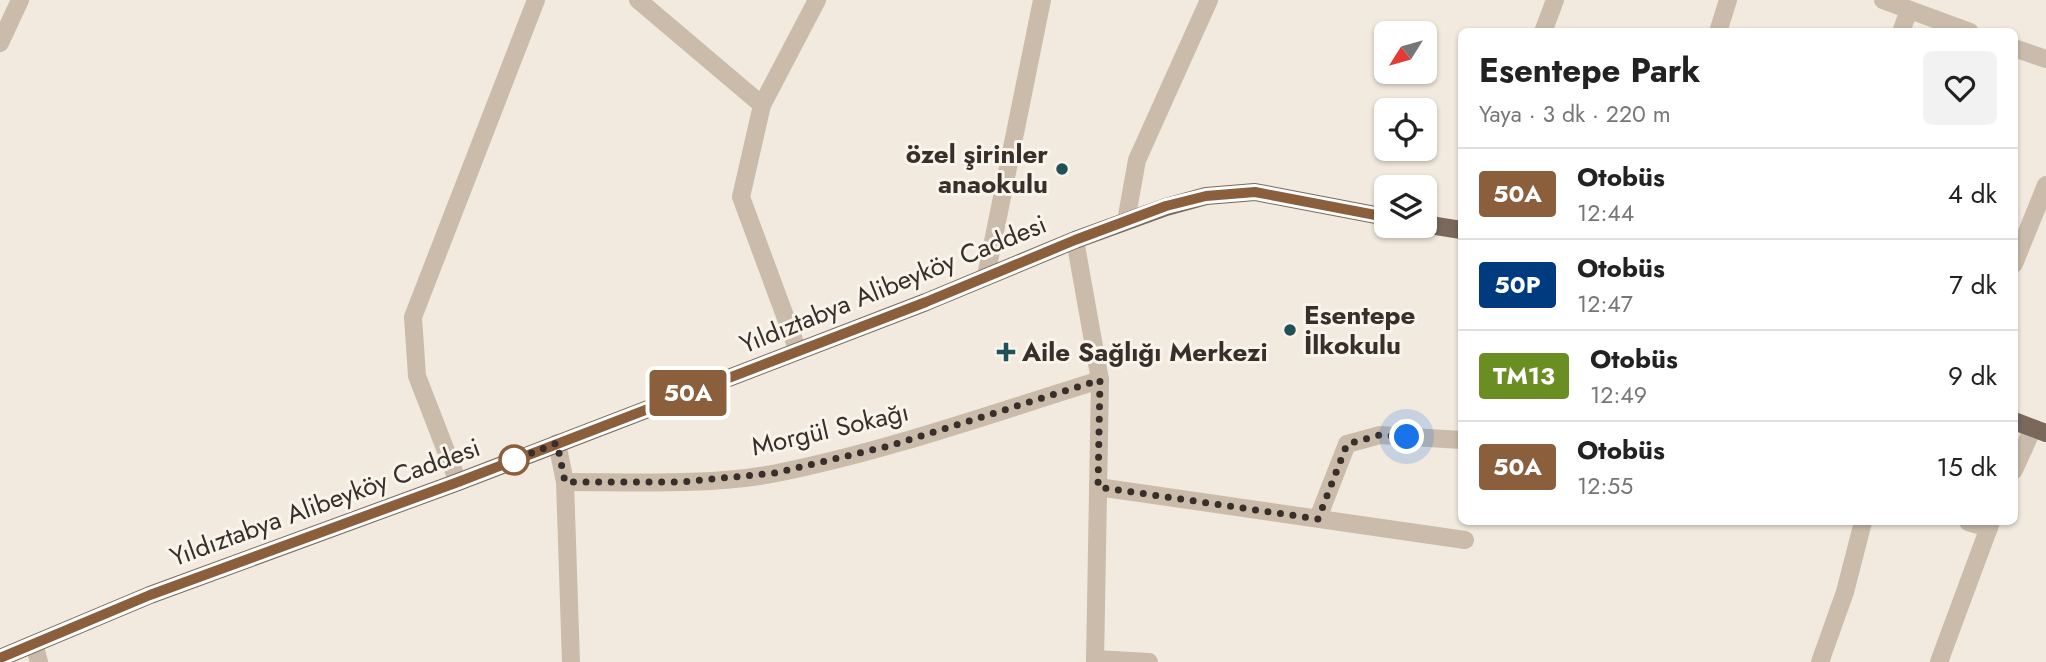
<!DOCTYPE html>
<html lang="tr">
<meta charset="utf-8">
<style>
body{margin:0;font-family:Jost,sans-serif;background:#f2f2f2;color:#222;height:100vh;display:flex;flex-direction:column;font-size:26px;white-space:nowrap}
*{box-sizing:border-box;margin:0}
p{font-size:23px;color:#767676}
.icon{flex:none;width:38px;height:38px;fill:none;stroke:currentColor;stroke-width:2;stroke-linecap:round;stroke-linejoin:round}
.map{position:relative;flex:1;overflow:hidden}
.panel{position:absolute;left:1458px;top:28px;width:560px;height:497px;display:flex;flex-direction:column;background:#fff;border-radius:10px;box-shadow:0 2px 5px #0004}
.panel>*{flex:none}
.badge{padding:0 14px;border-radius:5px;font-size:24px;line-height:46px}
.needle{width:46px;rotate:233deg}
.controls{position:absolute;left:1374px;top:21px;display:grid;gap:14px}
.controls a{display:grid;place-items:center;width:63px;height:63px;border-radius:10px;background:#fff;box-shadow:0 2px 5px #0004;font-size:35px}
.you{position:absolute;width:35px;height:35px;margin:-18px;border:5px solid #fff;border-radius:50%;background:#1a73e8;box-shadow:0 0 0 10px #1a73e833}
.map>.badge{position:absolute;translate:-50% -50%;box-shadow:0 0 0 4px #fff}
.round{display:grid;place-items:center;flex:none;width:74px;height:74px;border-radius:10px;background:#f2f2f2}
.head{display:flex;align-items:center;justify-content:space-between;height:119px;padding:0 21px}
h1{font-size:33px;font-weight:700;line-height:52px}
ul{padding:0;list-style:none}
li{display:flex;align-items:center;gap:21px;height:91px;padding:0 21px;border-top:2px solid #e0e0e0}
li div{flex:1}
li b{display:block;font-size:26px}
li em{font-style:normal}
li .badge{min-width:77px;font-weight:700;text-align:center}
.map>svg:first-child{display:block}
</style>
<div class="map">
<svg width="2046" height="662" viewBox="0 0 2046 662">
<rect width="100%" height="100%" fill="#f2eade"/>
<g fill="none" stroke-linecap="round" stroke-linejoin="round">
<!-- minor -->
<g stroke="#cabbaa" stroke-width="18">
<polyline points="638,0 762,105"/>
<polyline points="1883,0 1970,32"/>
<polyline points="1543,32 1555,0"/>
<polyline points="1718,32 1728,0"/>
<polyline points="1901,32 1909,10"/>
<polyline points="0,43 20,0"/>
<polyline points="2014,48 2046,59"/>
<polyline points="1126,221 1137,160 1209,0"/>
<polyline points="1075,240 1100,380 1095,662"/>
<polyline points="2014,264 2046,185"/>
<polyline points="986,276 1042,0"/>
<polyline points="798,351 741,197 762,105 817,0"/>
<polyline points="557,443 565,482 571,662"/>
<polyline points="2014,470 2033,428"/>
<polyline points="458,482 417,376 413,317 536,0"/>
<path d="M565,482C633,482 710,486 777,473C887,451 993,413 1100,380"/>
<polyline points="1098,487 1465,540"/>
<polyline points="1318,518 1347,444 1380,435 1461,440"/>
<polyline points="1968,522 1989,528"/>
<polyline points="34,644 39,662"/>
<polyline points="1095,659 1149,662"/>
<polyline points="1820,662 1845,592 1863,522"/>
<polyline points="1939,662 1991,522"/>
</g>
<!-- major -->
<g stroke="#79685b" stroke-width="18">
<polyline points="1424,224 1461,230"/>
<polyline points="2014,421 2046,433"/>
<polyline points="0,658 150,595 458,482 926,302 1075,240 1166,207 1206,196 1255,192 1386,217"/>
</g>
</g>
<g fill="none" stroke-linecap="round" stroke-linejoin="round">
<defs>
<polyline id="line" points="0,658 150,595 458,482 926,302 1075,240 1166,206 1206,196 1255,192 1386,217"/>
</defs>
<!-- line casing -->
<use href="#line" stroke="#fff" stroke-width="16"/>
<!-- line -->
<use href="#line" stroke="#8b5e3c" stroke-width="10"/>
<!-- walk -->
<polyline stroke="#382f2a" stroke-width="7" stroke-dasharray="0 12.6" points="514,460 511,461 557,443 565,482 681,482 775,473 889,446 1100,380 1098,487 1318,519 1347,444 1380,435 1407,437"/>
</g>
<!-- markers -->
<g fill="#205058" stroke="#f9f4eb" stroke-width="2.5">
<circle cx="1062" cy="169" r="7"/>
<circle cx="1290" cy="330" r="7"/>
<path d="M1002.5 341.5h7v7h7v7h-7v7h-7v-7h-7v-7h7z"/>
</g>
<circle fill="#fff" stroke="#8b5e3c" stroke-width="3.5" cx="514" cy="460" r="14"/>
<g text-anchor="middle" stroke-width="6" stroke-linejoin="round" paint-order="stroke">
<!-- poi labels -->
<g font-size="26" font-weight="bold" fill="#382f2a" stroke="#f9f4eb" text-anchor="start">
<text x="1048" y="163" text-anchor="end">özel şirinler<tspan x="1048" dy="30">anaokulu</tspan></text>
<text x="1304" y="324">Esentepe<tspan x="1304" dy="30">İlkokulu</tspan></text>
<text x="1022" y="361">Aile Sağlığı Merkezi</text>
</g>
<!-- street labels -->
<g font-size="26" fill="#382f2a" stroke="#f9f4eb">
<text transform="translate(893 284) rotate(-22)" y="9">Yıldıztabya Alibeyköy Caddesi</text>
<text transform="translate(830 429) rotate(-13)" y="9">Morgül Sokağı</text>
<text transform="translate(325 502) rotate(-20)" y="9">Yıldıztabya Alibeyköy Caddesi</text>
</g>
</g>
</svg>
<div class="controls">
<a><svg class="needle" viewBox="-14 -14 28 28"><path d="M0-13l5 13h-10z" fill="#e53935"/><path d="M0 13l5-13h-10z" fill="#767676"/></svg></a>
<a><svg class="icon" aria-label="locate" viewBox="0 0 24 24"><circle cx="12" cy="12" r="6"/><path d="M12 2v4M12 18v4M2 12h4M18 12h4"/></svg></a>
<a><svg class="icon" aria-label="layers" viewBox="0 0 24 24"><path d="M12 4l9 5-9 5-9-5zM3 14l9 5 9-5"/></svg></a>
</div>
<div class="you" style="left:1407px;top:437px"></div>
<b class="badge" style="left:688px;top:393px;background:#8b5e3c;color:#fff">50A</b>
<section class="panel">
<div class="head"><div><h1>Esentepe Park</h1><p>Yaya · 3 dk · 220 m</p></div><a class="round"><svg class="icon" aria-label="heart" viewBox="0 0 24 24"><path d="M12 20l-8-8c-3-5 5-10 8-4 3-6 11-1 8 4z"/></svg></a></div>
<ul>
<li><span class="badge" style="background:#8b5e3c;color:#fff">50A</span><div><b>Otobüs</b><p>12:44</p></div><em>4 dk</em></li>
<li><span class="badge" style="background:#003b80;color:#fff">50P</span><div><b>Otobüs</b><p>12:47</p></div><em>7 dk</em></li>
<li><span class="badge" style="background:#6b8e23;color:#fff">TM13</span><div><b>Otobüs</b><p>12:49</p></div><em>9 dk</em></li>
<li><span class="badge" style="background:#8b5e3c;color:#fff">50A</span><div><b>Otobüs</b><p>12:55</p></div><em>15 dk</em></li>
</ul>
</section>
</div>
